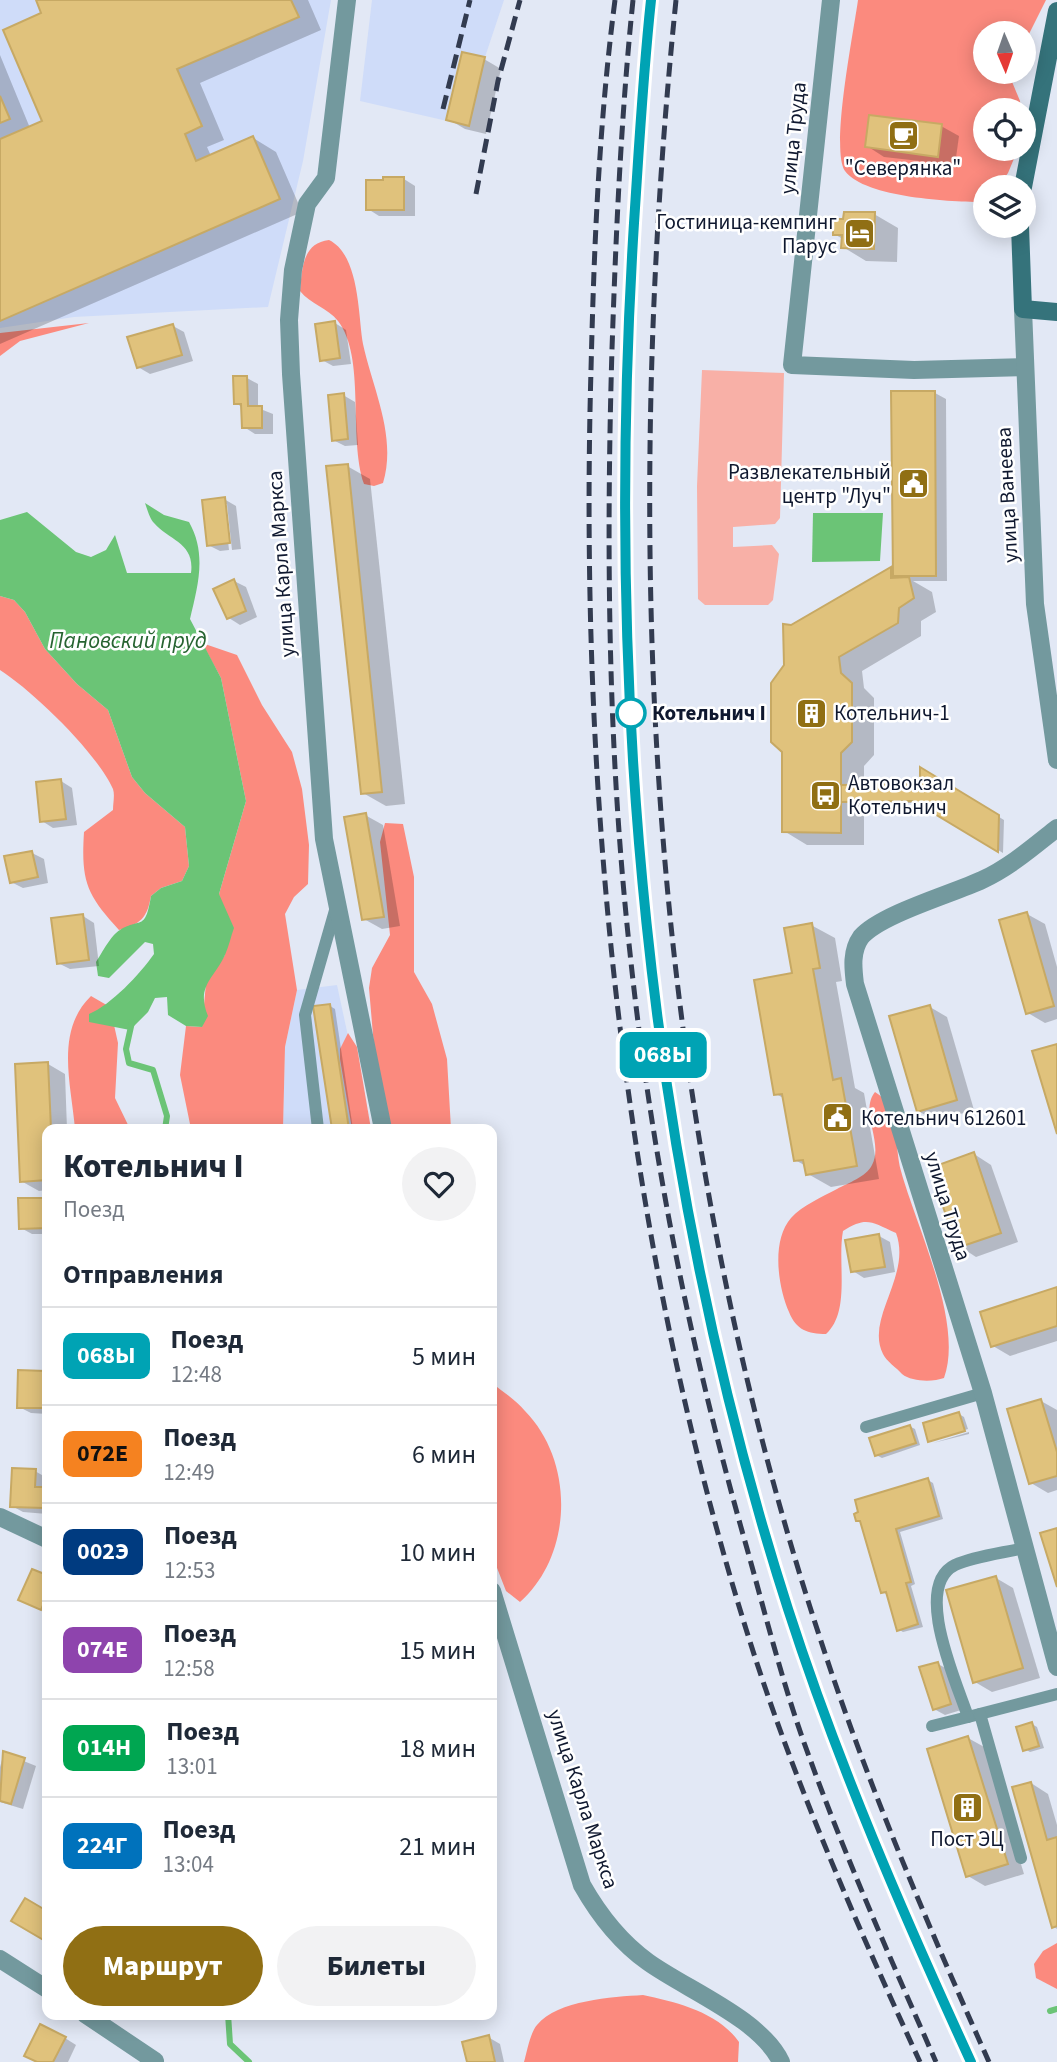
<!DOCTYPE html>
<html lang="ru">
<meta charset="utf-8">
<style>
body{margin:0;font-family:"Source Sans 3",sans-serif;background:#f2f2f3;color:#1f2937;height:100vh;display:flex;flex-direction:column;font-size:26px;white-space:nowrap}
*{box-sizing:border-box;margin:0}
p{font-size:23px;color:#747a83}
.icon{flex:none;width:38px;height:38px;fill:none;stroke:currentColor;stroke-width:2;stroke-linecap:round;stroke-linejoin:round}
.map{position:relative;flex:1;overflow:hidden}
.sheet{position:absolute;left:42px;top:1124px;width:455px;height:896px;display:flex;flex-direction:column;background:#fff;border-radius:14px;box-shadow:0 4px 18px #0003}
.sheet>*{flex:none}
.badge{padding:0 14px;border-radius:10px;font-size:24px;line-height:46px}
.needle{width:46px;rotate:178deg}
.tools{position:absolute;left:973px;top:21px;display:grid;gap:14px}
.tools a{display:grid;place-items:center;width:63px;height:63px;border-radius:50%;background:#fff;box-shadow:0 4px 18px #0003;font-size:35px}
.map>.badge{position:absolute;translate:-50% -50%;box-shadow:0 0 0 4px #fff}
h2{padding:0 21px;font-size:26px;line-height:63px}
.round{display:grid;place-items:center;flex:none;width:74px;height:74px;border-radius:37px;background:#f2f2f3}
.head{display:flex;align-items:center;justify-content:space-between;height:119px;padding:0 21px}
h1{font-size:33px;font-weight:800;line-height:52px}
.button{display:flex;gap:14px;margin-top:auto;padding:14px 21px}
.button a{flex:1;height:80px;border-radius:42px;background:#906f14;color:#fff;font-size:28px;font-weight:800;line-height:80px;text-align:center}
.button a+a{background:#f2f2f3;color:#1f2937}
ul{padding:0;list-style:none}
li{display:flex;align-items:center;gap:21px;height:98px;padding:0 21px;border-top:2px solid #e0e1e3}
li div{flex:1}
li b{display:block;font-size:26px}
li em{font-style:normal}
li .badge{min-width:77px;font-weight:700;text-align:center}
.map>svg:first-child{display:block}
</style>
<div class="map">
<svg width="1057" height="2062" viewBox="0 0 1057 2062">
<rect width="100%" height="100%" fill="#e2e8f5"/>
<!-- built -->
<g fill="#cfdcf9">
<polygon points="0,0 331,0 303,161 268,307 74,317 0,328"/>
<polygon points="372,0 504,0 485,57 469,126 360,101"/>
<polygon points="337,985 368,1129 283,1129 285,1047 297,990"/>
</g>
<!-- green -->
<polygon fill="#f8b0a7" points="702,370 784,373 780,518 775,524 733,527 733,547 772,545 779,554 773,600 768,605 705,605 698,599 697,486"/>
<!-- forest -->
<g fill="#fb8a7e">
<path d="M858,0H1046L1028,36L1024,39V33H985V72H1008L1020,101L1021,110H985V149H1018L1008,173L998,187H985V202C953,202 865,198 845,171C830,150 854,30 858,0Z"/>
<path d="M329,240C360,255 358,316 363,344C373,390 397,436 383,483L374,486L364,484C348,437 366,357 338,321C328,308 310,304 300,291C302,270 302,243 329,240Z"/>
<polygon points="89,323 20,341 0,356 0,333"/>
<path d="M0,596L14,600L25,612L45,649L77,684L108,710L132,777L145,793L185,827L189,866L182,881L161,888L151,896C147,919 140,924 119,930C86,894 81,881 84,832L113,810C113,803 115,795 113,789C97,753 33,691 0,670Z"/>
<polygon points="202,643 237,655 262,705 292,752 302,789 309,845 308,884 294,897 285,914 297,990 285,1047 283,1129 191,1129 180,1075 186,1026 202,1027 206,983 225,955 219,894 246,801 221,678"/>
<polygon points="385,823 403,824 414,877 414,972 432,1004 447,1059 451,1129 387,1129 379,1105 369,988 372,968 390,935 380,842"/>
<path d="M91,996L110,1007L118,1043L115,1098L130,1129H75C71,1083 55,1031 91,996Z"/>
<polygon points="348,1033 357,1047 371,1129 352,1129 340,1059 340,1049"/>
<path d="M875,1092C900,1106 894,1146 901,1171C916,1226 964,1323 944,1378C933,1382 912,1382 902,1374C897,1368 886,1361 883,1354C865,1318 912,1276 896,1233C871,1222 867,1216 843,1231C837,1263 851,1311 826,1334C808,1334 796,1330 789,1312C778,1287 771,1241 791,1218C803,1205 822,1197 837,1189C848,1183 866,1177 872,1165C884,1142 859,1112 875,1092Z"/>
<path d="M492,1383C503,1392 516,1400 525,1411C575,1462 573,1555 520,1602L506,1591L492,1555Z"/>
<polygon points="1057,1943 1057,1989 1036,1978 1034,1964 1043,1951"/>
<path d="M643,1995C676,2002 718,2012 739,2042L738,2062H524C527,2052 530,2033 537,2025C558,2000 612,1997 643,1995Z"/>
</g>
<!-- water -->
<g fill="#6bc476">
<path d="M145,503L164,515L189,522C207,554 198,585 190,619L221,678L246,801L219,894L234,928C231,936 229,946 225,955C213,980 196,986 208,1016L202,1027L186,1026L168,1015L167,997L155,998L148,1012L130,1030L89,1022V1014C111,1005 140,974 154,954L153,944L145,942L109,978L98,976L96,962C102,953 111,935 120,930C141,917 145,932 151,896L161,888L182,881L189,866L185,827L145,793L132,777L108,710L77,684L45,649L25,612L14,600L0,596V520L27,512L76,552L91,557L106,550L115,535L127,573H191C195,543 170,541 154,523C150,519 147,509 145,503Z"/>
<polygon points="813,513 883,513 880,561 812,562"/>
</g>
<!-- shadow -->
<g fill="#0003">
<polygon points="38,0 308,0 321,30 200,83 224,140 207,147 211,156 253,138 276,152 302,212 0,344 0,55 30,128 45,122 44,14"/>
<polygon points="484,59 501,69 486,134 465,129 448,119"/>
<polygon points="941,126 959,136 955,165 884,157 867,146"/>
<polygon points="404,179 415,186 415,216 379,216 368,209"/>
<polygon points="874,214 898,228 897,262 866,261 843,247 843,239 834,234"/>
<polygon points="335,323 346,330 351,364 333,366 322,360"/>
<polygon points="173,326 184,332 193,361 150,374 138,367"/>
<polygon points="247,378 258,384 258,408 273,414 273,434 255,434 244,427 243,408 236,403"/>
<polygon points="935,393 946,399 947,581 913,581 932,592 936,612 921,621 921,636 862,671 864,688 874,698 874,755 864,766 864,786 922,785 922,770 1004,820 1003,853 919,803 864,803 864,845 807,845 784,831 785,665 791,627 891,569 894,571"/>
<polygon points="343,395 355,402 358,445 345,446 333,440"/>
<polygon points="347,466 370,479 405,804 386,806 363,793"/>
<polygon points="224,499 236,506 241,549 232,550 227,504 224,504 229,550 220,551 208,545"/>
<polygon points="234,581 246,587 257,617 240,625 229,618"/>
<polygon points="61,781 72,788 77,825 53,828 42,821"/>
<polygon points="365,815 383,825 400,926 382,929 364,919"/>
<polygon points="32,853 44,859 48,883 23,888 11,882"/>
<polygon points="1027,914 1045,924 1057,967 1057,1019 1045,1023 1028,1013"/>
<polygon points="83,916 94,923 99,966 70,969 58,963"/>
<polygon points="811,925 835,938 842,981 836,982 855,1088 864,1093 879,1179 831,1187 808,1174 806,1166 795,1160 785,1099 776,1094 794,974"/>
<polygon points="330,1006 335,1009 353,1129 333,1129"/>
<polygon points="930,1007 947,1017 974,1110 936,1121 918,1111"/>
<polygon points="48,1064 65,1074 67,1129 47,1129 47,1190 39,1191 21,1181"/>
<polygon points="974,1154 991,1165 1018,1242 976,1257 959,1246"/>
<polygon points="47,1199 47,1234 32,1234 21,1228 20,1200"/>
<polygon points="879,1236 890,1242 895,1272 864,1278 853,1271"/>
<polygon points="1057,1289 1057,1341 1010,1356 993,1346"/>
<polygon points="44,1372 47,1374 47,1414 31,1413 19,1407"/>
<polygon points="1041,1401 1057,1410 1057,1490 1048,1493 1031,1483"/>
<polygon points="959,1414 964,1417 968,1429 930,1441 925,1424"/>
<polygon points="909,1426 915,1429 920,1445 882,1458 876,1455"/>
<polygon points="969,1432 969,1434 933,1443"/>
<polygon points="35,1471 47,1478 47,1514 23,1512 12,1506"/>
<polygon points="928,1480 933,1483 943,1519 900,1532 915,1584 911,1586 923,1627 903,1632 898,1629 889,1596 883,1592 862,1523 858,1520"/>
<polygon points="33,1571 47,1577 47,1613 20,1600"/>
<polygon points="996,1578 1013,1588 1040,1678 992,1692 975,1682"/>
<polygon points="938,1664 949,1670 961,1710 945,1715 934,1709"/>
<polygon points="1032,1724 1037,1727 1044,1748 1030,1752 1025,1749"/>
<polygon points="968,1738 986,1748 1024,1874 985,1886 968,1876"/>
<polygon points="4,1753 36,1766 23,1809 0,1802 0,1767"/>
<polygon points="1031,1783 1048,1794 1057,1825 1057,1929 1053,1926"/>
<polygon points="488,2037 500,2044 504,2062 469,2062"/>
<polygon points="65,2038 76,2045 68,2062 39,2062"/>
</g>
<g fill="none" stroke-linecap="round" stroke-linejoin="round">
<!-- stream -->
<g stroke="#6bc476" stroke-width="6">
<polyline points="132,1022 126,1049 129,1063 153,1070 167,1116 165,1129"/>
<polyline points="1050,2011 1057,2009"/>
<polyline points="228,2014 230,2044 249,2062"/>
</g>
</g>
<!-- building -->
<g fill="#e0c27c" stroke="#c7a964" stroke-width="2">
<polygon points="36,0 291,0 299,17 177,69 202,126 185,134 196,161 253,136 280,199 0,321 0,139 42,121 3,30 41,13"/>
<polygon points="462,52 485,57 469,126 446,120"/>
<polygon points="0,96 10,119 0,123"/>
<polygon points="869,115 942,124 938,157 865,147"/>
<polygon points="383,177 404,177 404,210 366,210 366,180 383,180"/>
<polygon points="844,212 875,212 874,249 841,248 842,235 833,235 833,219 843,219"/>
<polygon points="335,321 340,358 320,361 315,324"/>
<polygon points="173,324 182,355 137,368 127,337"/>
<polygon points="233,376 247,376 248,406 262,406 262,428 242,428 241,404 234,404"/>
<polygon points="891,391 935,391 936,576 893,576"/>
<polygon points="344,393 348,439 332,441 328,395"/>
<polygon points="348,464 382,792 361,794 326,466"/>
<polygon points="225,497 230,543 207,546 202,500"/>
<polygon points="891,567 891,578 909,577 914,598 899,608 898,623 839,657 841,673 852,683 852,742 841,753 841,833 782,832 782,752 771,742 771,683 784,665 783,624 791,625"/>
<polygon points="234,579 246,611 227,619 213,589"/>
<polygon points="920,767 999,815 998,852 913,801 841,802 841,785 920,784"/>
<polygon points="61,779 66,819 40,822 36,782"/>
<polygon points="366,813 384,917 362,920 344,817"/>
<polygon points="32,851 38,877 10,883 4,856"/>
<polygon points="1027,912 1054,1006 1026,1014 999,920"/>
<polygon points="83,914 89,960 57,964 51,918"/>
<polygon points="812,923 820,968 813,969 833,1080 841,1078 857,1166 806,1175 803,1160 794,1161 782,1094 774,1095 754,980 792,973 784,928"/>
<polygon points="330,1004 349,1129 332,1129 313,1006"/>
<polygon points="930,1005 957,1100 917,1112 889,1016"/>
<polygon points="1057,1044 1057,1134 1032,1051"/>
<polygon points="48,1062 51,1129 47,1129 47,1180 20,1182 15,1064"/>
<polygon points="974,1152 1001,1233 957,1248 930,1168"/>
<polygon points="18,1198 47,1198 47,1228 19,1229"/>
<polygon points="879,1234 885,1267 851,1272 845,1240"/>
<polygon points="1057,1287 1057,1326 991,1347 980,1312"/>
<polygon points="18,1370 45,1371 44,1408 17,1408"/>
<polygon points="1041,1399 1057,1452 1057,1476 1029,1484 1007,1409"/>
<polygon points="959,1412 965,1431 928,1442 923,1423"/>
<polygon points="910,1425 916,1443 875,1456 869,1438"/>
<polygon points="12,1468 36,1469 35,1487 46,1487 45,1508 10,1507"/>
<polygon points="928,1478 939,1516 896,1529 911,1582 906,1583 918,1624 897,1631 886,1592 881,1593 860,1521 856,1521 854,1514 858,1512 855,1500"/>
<polygon points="1057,1528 1057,1587 1040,1533"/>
<polygon points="32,1569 47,1575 47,1596 41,1610 18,1600"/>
<polygon points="996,1576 1023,1668 973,1683 946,1590"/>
<polygon points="938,1662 951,1704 933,1710 919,1667"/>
<polygon points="1032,1722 1039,1746 1023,1751 1016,1727"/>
<polygon points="968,1736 1008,1864 966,1877 927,1749"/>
<polygon points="3,1751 25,1758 11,1804 0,1801"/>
<polygon points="1031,1782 1047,1840 1057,1837 1057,1926 1052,1928 1012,1787"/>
<polygon points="25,1898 47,1911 47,1942 11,1921"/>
<polygon points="40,2024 66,2037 53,2062 37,2062 24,2056"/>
<polygon points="489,2035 495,2062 467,2062 462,2042"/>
</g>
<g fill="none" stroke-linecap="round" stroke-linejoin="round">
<!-- lane -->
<g stroke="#73999e" stroke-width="12">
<polyline points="318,1129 305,1015 336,907"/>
<polyline points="866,1427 983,1393"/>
<path d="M1024,1548C1003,1553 975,1556 955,1565C912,1586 957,1683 968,1717L1057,1694"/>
<polyline points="980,1714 1021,1858"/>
<polyline points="932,1726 968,1717"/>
</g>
<!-- street -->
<g stroke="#73999e" stroke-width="18">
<polyline points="347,0 326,178 307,204 293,270 289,320 291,374 324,839 383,1129"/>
<polyline points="831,0 792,365 914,370 1023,367"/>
<polyline points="1023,309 1035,604 1057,760"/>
<path d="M1057,828C1033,847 1010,867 982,880C952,894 881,914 861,937C851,951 853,968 855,984L983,1393L1057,1667"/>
<polyline points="0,1517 47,1539"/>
<path d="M492,1591L582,1885C599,1915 620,1942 648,1962C687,1990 761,2019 781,2062"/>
<polyline points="0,1959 47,1989"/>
<polyline points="85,2014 155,2061"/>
</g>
<!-- secondary -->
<g stroke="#35737b" stroke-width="18">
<polyline points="1023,187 1057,11"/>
<polyline points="1020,226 1023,309 1057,312"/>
</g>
<!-- rail -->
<g stroke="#323b50" stroke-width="5" stroke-dasharray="14 7" stroke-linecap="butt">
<path d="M615,0C599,123 594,247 591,370C579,786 622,1231 746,1629C792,1777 855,1921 920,2062"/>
<path d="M633,0C621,116 616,233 612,349C606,550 608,753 630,953C651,1153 691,1352 746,1545C766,1616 784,1690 810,1759C847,1861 892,1962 936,2062"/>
<path d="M651,0C642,77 638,155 633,233C606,694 646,1168 788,1609C838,1764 903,1914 971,2062"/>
<path d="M676,0C620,548 647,1112 820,1638C867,1783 927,1923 989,2062"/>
<polyline points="443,109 470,0"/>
<polyline points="476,194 498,81 520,0"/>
</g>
</g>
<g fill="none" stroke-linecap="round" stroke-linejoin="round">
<defs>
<path id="line" d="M651,0C643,74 639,148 634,223C605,687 645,1164 788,1609C838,1764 903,1914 971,2062"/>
</defs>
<!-- line casing -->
<use href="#line" stroke="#fff" stroke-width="16"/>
<!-- line -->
<use href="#line" stroke="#00a3b4" stroke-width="10"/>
</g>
<!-- icons -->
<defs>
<symbol id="cafe-square" viewBox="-11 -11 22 22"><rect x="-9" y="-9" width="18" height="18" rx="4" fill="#906f14" stroke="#fff"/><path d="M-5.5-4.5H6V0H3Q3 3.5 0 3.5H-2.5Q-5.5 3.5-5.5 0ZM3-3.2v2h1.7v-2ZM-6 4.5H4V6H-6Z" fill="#fff"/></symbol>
<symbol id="hotel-square" viewBox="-11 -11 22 22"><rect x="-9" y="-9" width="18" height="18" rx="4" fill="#906f14" stroke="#fff"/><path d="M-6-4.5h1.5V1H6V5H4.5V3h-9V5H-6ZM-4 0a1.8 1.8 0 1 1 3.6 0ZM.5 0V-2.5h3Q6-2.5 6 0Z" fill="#fff"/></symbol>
<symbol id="civic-square" viewBox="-11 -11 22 22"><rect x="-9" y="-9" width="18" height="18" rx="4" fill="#906f14" stroke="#fff"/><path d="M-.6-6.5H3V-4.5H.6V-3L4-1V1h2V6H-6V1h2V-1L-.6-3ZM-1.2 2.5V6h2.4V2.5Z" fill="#fff"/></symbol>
<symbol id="building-square" viewBox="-11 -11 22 22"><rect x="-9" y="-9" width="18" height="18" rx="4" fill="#906f14" stroke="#fff"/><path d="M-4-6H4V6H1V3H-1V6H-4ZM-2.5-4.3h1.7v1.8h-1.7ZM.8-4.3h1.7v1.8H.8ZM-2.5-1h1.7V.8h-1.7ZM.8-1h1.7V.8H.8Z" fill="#fff"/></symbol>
<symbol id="bus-square" viewBox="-11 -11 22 22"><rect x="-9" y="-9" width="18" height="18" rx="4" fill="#906f14" stroke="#fff"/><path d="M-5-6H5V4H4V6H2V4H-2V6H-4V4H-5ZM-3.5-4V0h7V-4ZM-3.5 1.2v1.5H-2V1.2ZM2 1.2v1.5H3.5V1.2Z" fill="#fff"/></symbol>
</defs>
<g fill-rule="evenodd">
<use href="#cafe-square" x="886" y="118" width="35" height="35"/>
<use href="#hotel-square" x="842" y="216" width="35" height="35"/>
<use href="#civic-square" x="896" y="466" width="35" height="35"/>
<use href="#building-square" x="794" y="696" width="35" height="35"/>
<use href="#bus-square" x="808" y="778" width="35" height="35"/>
<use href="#civic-square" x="820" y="1100" width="35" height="35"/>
<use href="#building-square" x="950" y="1790" width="35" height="35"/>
</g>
<!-- markers -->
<circle fill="#fff" stroke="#00a3b4" stroke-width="3.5" cx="631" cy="713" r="14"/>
<g text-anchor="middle" stroke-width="5" stroke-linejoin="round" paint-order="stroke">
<!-- street labels -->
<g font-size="21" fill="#0f182f" stroke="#fff">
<text transform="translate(793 138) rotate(-84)" y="7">улица Труда</text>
<text transform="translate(1007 495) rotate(-93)" y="7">улица Ванеева</text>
<text transform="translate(281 564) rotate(-94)" y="7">улица Карла Маркса</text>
<text transform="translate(948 1206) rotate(73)" y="7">улица Труда</text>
<text transform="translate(583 1799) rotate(72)" y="7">улица Карла Маркса</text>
</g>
<!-- poi labels -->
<g font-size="21" fill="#0f182f" stroke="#fff" text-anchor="start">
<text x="903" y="175" text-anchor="middle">"Северянка"</text>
<text x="837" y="229" text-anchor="end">Гостиница-кемпинг<tspan x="837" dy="24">Парус</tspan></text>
<text x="891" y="479" text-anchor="end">Развлекательный<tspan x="891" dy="24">центр "Луч"</tspan></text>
<text x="834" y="720">Котельнич-1</text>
<text x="848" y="790">Автовокзал<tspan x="848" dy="24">Котельнич</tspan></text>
<text x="861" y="1125">Котельнич 612601</text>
<text x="967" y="1846" text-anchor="middle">Пост ЭЦ</text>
</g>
<!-- stop labels -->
<g font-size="21" font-weight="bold" fill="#0f182f" stroke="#fff" text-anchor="start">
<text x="652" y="720">Котельнич I</text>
</g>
<!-- water labels -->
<g font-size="23" font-style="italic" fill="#276431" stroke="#fff">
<text x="128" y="648">Пановский пруд</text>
</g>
</g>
</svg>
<div class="tools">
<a><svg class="needle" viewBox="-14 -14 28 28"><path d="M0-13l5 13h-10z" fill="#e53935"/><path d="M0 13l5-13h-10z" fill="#747a83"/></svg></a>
<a><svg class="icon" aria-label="locate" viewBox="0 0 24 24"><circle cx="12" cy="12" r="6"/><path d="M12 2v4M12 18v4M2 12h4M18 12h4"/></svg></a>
<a><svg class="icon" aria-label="layers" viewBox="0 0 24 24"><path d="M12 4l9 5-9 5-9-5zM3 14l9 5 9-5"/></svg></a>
</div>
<b class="badge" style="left:663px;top:1055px;background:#00a3b4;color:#fff">068Ы</b>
<section class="sheet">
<div class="head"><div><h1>Котельнич I</h1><p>Поезд</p></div><a class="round"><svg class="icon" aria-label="heart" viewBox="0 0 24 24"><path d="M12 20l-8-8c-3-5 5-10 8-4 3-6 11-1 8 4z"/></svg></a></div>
<h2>Отправления</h2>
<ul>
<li><span class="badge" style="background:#00a3b4;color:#fff">068Ы</span><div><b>Поезд</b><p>12:48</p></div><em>5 мин</em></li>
<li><span class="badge" style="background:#f58220;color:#111">072Е</span><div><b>Поезд</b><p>12:49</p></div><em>6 мин</em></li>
<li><span class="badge" style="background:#003b80;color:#fff">002Э</span><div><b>Поезд</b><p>12:53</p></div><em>10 мин</em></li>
<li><span class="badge" style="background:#8e44ad;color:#fff">074Е</span><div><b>Поезд</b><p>12:58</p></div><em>15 мин</em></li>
<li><span class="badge" style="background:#00a651;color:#fff">014Н</span><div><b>Поезд</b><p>13:01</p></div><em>18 мин</em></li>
<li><span class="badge" style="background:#0072bc;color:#fff">224Г</span><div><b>Поезд</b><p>13:04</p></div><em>21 мин</em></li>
</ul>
<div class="button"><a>Маршрут</a><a>Билеты</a></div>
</section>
</div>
